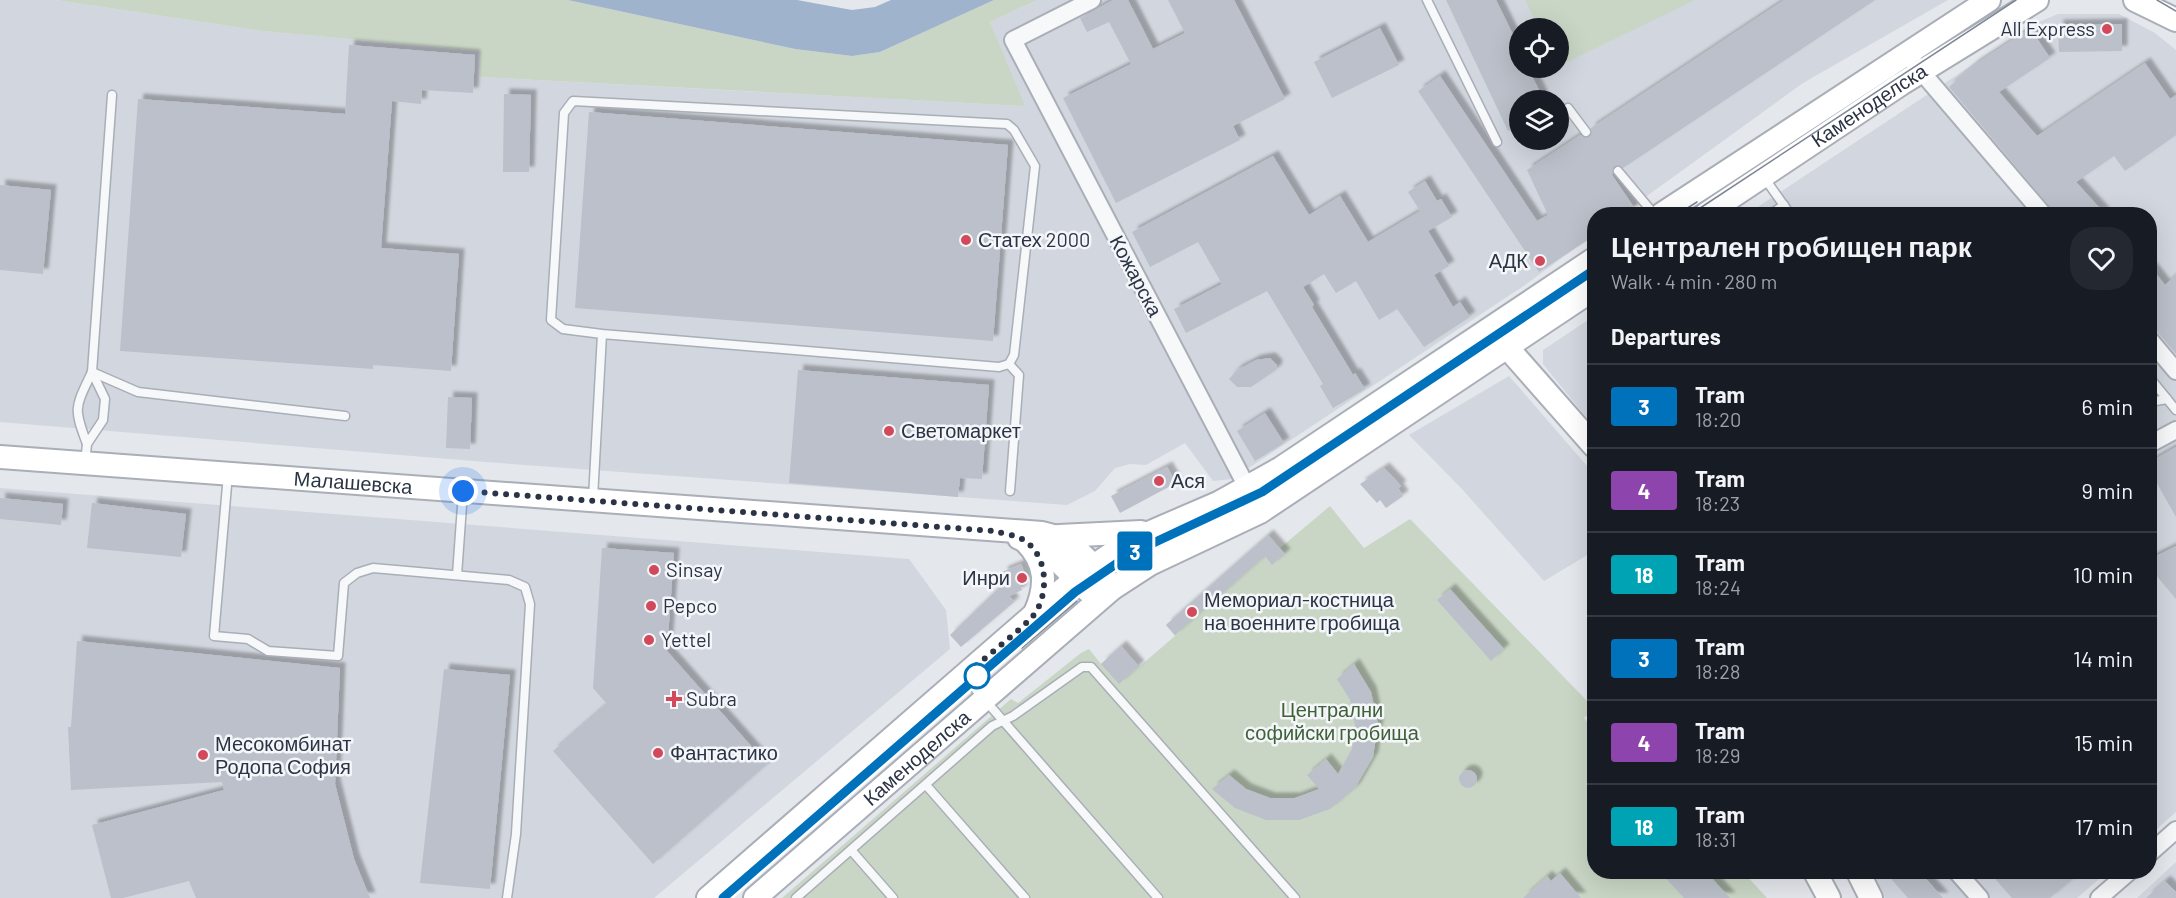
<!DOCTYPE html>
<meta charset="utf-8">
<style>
body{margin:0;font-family:Barlow,sans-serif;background:#242831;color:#f1f3f6;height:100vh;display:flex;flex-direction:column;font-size:22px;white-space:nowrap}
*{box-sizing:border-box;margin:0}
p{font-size:20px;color:#9ea1a6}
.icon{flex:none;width:33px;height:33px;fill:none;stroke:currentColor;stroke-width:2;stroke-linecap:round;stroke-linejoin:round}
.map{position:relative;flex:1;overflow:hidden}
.details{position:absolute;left:1587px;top:207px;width:570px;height:672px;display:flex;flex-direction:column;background:#171b24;border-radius:24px;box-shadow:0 6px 24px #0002}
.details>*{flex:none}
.badge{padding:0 12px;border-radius:4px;font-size:21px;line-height:39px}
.fabs{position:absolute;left:1509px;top:18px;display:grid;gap:12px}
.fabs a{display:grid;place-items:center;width:60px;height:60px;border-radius:50%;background:#171b24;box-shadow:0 6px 24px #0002;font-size:30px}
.you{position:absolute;width:30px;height:30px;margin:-15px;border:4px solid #fff;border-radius:50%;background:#1a73e8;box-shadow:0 0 0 9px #1a73e833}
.map>.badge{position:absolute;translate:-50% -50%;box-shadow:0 0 0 3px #fff}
h2{padding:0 24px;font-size:22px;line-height:54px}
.round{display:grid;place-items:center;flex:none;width:63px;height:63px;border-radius:24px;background:#242831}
.summary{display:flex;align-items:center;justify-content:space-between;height:102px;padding:0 24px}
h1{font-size:28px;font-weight:800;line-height:45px}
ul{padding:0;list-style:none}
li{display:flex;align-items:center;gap:18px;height:84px;padding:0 24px;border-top:2px solid #363941}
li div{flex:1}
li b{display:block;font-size:22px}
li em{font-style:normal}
li .badge{min-width:66px;font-weight:700;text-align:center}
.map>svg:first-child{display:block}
</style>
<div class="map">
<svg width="2176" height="898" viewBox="0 0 2176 898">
<defs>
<filter id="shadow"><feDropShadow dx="5.5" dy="-5.5" stdDeviation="1.5" flood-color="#0004"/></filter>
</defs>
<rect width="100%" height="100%" fill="#e4e7ec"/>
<!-- built -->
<g fill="#d2d6de" fill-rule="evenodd">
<path d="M0,0H56L262,31L480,51V77L1024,106L990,22L1037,0H1948L1803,83L1622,214H1594V234L1525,285L1232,479L1213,481L1185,443L1146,465L1130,464L1115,468L1095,491L1067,505L486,462L0,422ZM1520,28H1558V68H1520ZM1520,100H1558V140H1520Z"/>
<polygon points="2058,14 2119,14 2155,33 2176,50 2176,812 2150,835 2150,214 1747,214 2034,24"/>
<polygon points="1594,316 1594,427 1543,364 1543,350"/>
<polygon points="1509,376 1594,474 1594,551 1544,581 1461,488 1409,435"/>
<polygon points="0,488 909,559 946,610 950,649 654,898 0,898"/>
<polygon points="2176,862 2176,898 2137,898"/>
<polygon points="1871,872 2107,872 2077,898 1885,898"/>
</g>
<!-- green -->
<g fill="#c9d6c5">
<polygon points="56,0 568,0 795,49 852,56 880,52 994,0 1037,0 990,22 1025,106 480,77 480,51 262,31"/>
<polygon points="1525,0 1695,0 1559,66 1558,28 1539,28"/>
<polygon points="1330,506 1364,548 1410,519 1594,708 1584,718 1594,730 1594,872 1743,872 1767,898 782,898 1011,699 1018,703 1081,653 1089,649 1101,664 1121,646 1140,666 1175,636 1166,625 1268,535 1280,548"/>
</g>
<!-- water -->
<polygon fill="#9fb4cc" points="568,0 797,0 852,10 875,7 891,0 994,0 880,52 852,56 795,49"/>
<!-- building -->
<g fill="#bbc0ca" filter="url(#shadow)">
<polygon points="1113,0 1128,0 1153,49 1185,33 1168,0 1234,0 1285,99 1233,126 1240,140 1116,203 1063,98 1131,64 1109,22 1087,32 1080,18"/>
<polygon points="1446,0 1496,0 1520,49 1520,68 1528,68 1544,100 1520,100 1520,126 1508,131"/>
<polygon points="1784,0 1875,0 1623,168 1614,166 1612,175 1635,209 1626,214 1594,214 1594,236 1539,272 1418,91 1440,76 1537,221 1548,215 1527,170 1580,135 1589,137 1591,128"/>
<polygon points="2122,24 2122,51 2059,52 2058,25"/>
<polygon points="1380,28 1399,65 1332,98 1314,62"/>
<polygon points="2030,28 2050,58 1999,92 2037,136 2145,63 2170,99 2176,95 2176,135 2125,171 2114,156 2076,182 2105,214 2056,214 1949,87 1975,64"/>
<polygon points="349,45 475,55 473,93 422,90 421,104 392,101 381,248 459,254 451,371 373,365 373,369 120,351 138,99 345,114"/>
<polygon points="504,94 531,95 529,172 503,172"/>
<polygon points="589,112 1008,145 993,341 575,308"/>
<polygon points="1273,156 1309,215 1340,196 1368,242 1420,211 1408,192 1425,181 1437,201 1441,199 1452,217 1428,231 1449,266 1434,275 1453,307 1460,302 1470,317 1424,347 1397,309 1379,320 1356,281 1336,293 1324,274 1303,287 1314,305 1312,307 1353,375 1355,373 1365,389 1333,408 1320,386 1323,384 1267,291 1186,333 1174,309 1222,284 1198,242 1150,267 1132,232"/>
<polygon points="0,185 51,190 43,274 0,270"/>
<polygon points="2150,266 2165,285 2176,275 2176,354 2150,323"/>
<polygon points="1270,358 1277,365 1276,370 1251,387 1237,387 1229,379 1237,370 1256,360"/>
<polygon points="798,370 989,385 982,479 960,478 958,497 789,483"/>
<polygon points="448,397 472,398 470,449 446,448"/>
<polygon points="1265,413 1284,443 1255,461 1237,431"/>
<polygon points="2176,447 2176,517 2150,471 2150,462"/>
<polygon points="1167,467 1176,483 1120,513 1111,496"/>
<polygon points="1384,468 1401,486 1398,488 1403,496 1386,508 1380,500 1377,503 1360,484"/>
<polygon points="0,498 63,504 61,525 0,519"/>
<polygon points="92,503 186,514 181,557 87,548"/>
<polygon points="1268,535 1285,554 1272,565 1265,556 1175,635 1166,625"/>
<polygon points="2176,546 2176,599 2150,568 2150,559"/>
<polygon points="602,548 674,553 667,651 767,764 653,864 553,751 607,704 593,688"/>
<polygon points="1021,564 1028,581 1020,584 1022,590 1009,596 1014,602 961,647 950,635 1006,581 1002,572"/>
<polygon points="1450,589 1504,649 1491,661 1437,600"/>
<polygon points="77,641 340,668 335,784 354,859 370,898 196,898 189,881 123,898 111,898 92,825 224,790 222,782 71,790 68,727 71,727"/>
<polygon points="1121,646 1139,666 1119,684 1101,664"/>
<polygon points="1354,664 1371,692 1378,724 1373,757 1355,788 1330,809 1299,820 1266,820 1235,808 1212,789 1229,775 1246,789 1270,798 1295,798 1319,789 1307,775 1326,759 1338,774 1352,749 1355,725 1350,700 1337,679"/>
<polygon points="444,669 510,675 490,889 420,883"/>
<circle cx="1468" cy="779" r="9"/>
<polygon points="1660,872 1706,872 1730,898 1684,898"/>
<polygon points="1885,872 1920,872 1943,898 1908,898"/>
<polygon points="1989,872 2081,872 2050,898 2012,898"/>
<polygon points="1560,873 1581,898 1523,898 1547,876 1551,881"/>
<polygon points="2165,881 2176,892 2176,898 2146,898"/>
</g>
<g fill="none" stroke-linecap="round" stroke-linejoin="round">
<defs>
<g id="lane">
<polyline points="1427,0 1497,142"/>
<polyline points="1568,108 1586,132"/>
<polyline points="1618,171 1654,214"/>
<polyline points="1763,176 1790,214"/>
<polyline points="1771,214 1784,205"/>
<polyline points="1009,364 1019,375 1010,491"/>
<polyline points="92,372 138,392 345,416"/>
<polyline points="2150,378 2176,410"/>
<polyline points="2150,402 2167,399"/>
<path d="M87,444C73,407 75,408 92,372L112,95"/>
<polyline points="85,463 87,444 103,420 105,399 92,372"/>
<polyline points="228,474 214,636 248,639 268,651 338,656 344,583 357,573 373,568 509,580 525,587 530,604 516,834 507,898"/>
<polyline points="593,498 602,334 999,367 1009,364 1014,355 1035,166 1014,130 1007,124 573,101 564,113 551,320 563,329 602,334"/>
<polyline points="457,575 463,492"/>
<polyline points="964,676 1158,898"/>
<polyline points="926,785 1025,898"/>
<polyline points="851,850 893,898"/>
<polyline points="796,898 992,726 1013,716 1082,667 1091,667 1295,898"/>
</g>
<g id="street">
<polyline points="1092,0 1013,40 1260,512"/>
<polyline points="1914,63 2043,214"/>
<polyline points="2150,340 2176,371"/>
<polyline points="2150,444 2176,430"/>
<polyline points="2150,853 2176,830"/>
<polyline points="1957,872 1980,898"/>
<polyline points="2099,898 2129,872"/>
</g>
<g id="secondary">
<polyline points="2135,0 2176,20"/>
<polyline points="1662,214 1989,0"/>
<path id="s1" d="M1706,214L1901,84L2037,0"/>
<polyline points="1498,337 1594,446"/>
<path id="s2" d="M0,457L1042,533C1074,539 1092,565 1113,588"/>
<polyline points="1059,536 1141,532"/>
<polyline points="1019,538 1048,551 1087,590"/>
<path d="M1025,541C1047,563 1047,586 1035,613"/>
<polyline points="1815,872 1829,898"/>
<polyline points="1858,872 1871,898"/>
<polyline points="708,898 1076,578 1130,541 1218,503 1281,468 1594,259"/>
<path id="s3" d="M755,898L1113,588L1150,564L1260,512L1594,289"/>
</g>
</defs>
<!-- lane casing -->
<use href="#lane" stroke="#a9aeb7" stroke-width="11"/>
<!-- street casing -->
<use href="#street" stroke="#a9aeb7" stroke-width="20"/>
<!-- secondary casing -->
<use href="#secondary" stroke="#a9aeb7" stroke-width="26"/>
<!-- lane -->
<use href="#lane" stroke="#f7f8fa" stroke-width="8"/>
<!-- street -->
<use href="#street" stroke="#f7f8fa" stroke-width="16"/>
<!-- secondary -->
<use href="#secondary" stroke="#fff" stroke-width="22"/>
<!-- tram -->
<g stroke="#7d8696" stroke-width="1.5">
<polyline points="2157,0 2176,11"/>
<polyline points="1678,214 1697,202"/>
<polyline points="1691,214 2016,0"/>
<polyline points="1022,648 1077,601"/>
<polyline points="723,898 1075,592 1132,553 1262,492 1594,270"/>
</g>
</g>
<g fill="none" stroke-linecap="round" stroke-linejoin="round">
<defs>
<polyline id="line" points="723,898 1075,592 1132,553 1262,492 1594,270"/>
</defs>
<!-- line casing -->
<use href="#line" stroke="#fff" stroke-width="14"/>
<!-- line -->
<use href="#line" stroke="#0072bc" stroke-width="9"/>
<!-- walk -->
<path stroke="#2b3445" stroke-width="6" stroke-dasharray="0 10.8" d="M463,491L994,531C1004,534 1017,535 1025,541C1047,556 1049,590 1036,612C1027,626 979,662 964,676L970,683L977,676"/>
</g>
<!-- markers -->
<g fill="#d1495b" stroke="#f4f6f9" stroke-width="2">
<circle cx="2107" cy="29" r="6"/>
<circle cx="966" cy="240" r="6"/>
<circle cx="1540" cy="261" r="6"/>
<circle cx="889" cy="431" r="6"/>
<circle cx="1159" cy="481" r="6"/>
<circle cx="654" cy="570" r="6"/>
<circle cx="1022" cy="578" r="6"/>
<circle cx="651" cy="606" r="6"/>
<circle cx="1192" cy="612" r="6"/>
<circle cx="649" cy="640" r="6"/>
<path d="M671 690h6v6h6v6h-6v6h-6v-6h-6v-6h6z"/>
<circle cx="658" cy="753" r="6"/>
<circle cx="203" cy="755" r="6"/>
</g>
<circle fill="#fff" stroke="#0072bc" stroke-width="3" cx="977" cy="676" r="12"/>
<g text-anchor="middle" stroke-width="5" stroke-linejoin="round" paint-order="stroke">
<!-- poi labels -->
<g font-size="20" fill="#2b3445" stroke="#f4f6f9" text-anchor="start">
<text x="2095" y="36" text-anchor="end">All Express</text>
<text x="978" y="247">Статех 2000</text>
<text x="1528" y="268" text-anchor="end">АДК</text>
<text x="901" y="438">Светомаркет</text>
<text x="1171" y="488">Ася</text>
<text x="666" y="577">Sinsay</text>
<text x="1010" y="585" text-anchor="end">Инри</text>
<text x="1204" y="607">Мемориал-костница<tspan x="1204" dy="23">на военните гробища</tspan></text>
<text x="663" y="613">Pepco</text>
<text x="661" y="647">Yettel</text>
<text x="686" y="706">Subra</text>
<text x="215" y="751">Месокомбинат<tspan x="215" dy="23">Родопа София</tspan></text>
<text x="670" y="760">Фантастико</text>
</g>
<!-- street labels -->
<g font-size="20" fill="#2b3445" stroke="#f4f6f9">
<text dy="7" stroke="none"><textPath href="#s1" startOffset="196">Каменоделска</textPath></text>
<text transform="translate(1136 276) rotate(62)" y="7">Кожарска</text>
<text dy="7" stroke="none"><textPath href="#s2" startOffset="354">Малашевска</textPath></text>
<text dy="7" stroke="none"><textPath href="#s3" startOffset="214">Каменоделска</textPath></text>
</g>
<!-- park labels -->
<g font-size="20" fill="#3f6138" stroke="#f4f6f9">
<text x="1332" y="717">Централни<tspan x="1332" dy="23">софийски гробища</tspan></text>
</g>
</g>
</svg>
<div class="fabs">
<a><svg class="icon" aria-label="locate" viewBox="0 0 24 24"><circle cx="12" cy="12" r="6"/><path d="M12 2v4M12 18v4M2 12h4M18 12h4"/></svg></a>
<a><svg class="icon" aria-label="layers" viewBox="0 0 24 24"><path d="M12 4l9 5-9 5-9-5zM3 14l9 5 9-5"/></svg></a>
</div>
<div class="you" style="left:463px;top:491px"></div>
<b class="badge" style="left:1135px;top:551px;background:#0072bc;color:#fff">3</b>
<section class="details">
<div class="summary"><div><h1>Централен гробищен парк</h1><p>Walk · 4 min · 280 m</p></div><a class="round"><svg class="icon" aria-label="heart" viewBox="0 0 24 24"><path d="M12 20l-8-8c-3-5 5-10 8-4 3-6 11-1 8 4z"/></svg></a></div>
<h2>Departures</h2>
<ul>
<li><span class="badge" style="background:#0072bc;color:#fff">3</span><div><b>Tram</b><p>18:20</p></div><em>6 min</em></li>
<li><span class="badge" style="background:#8e44ad;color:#fff">4</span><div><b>Tram</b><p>18:23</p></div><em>9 min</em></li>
<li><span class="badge" style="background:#00a3b4;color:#fff">18</span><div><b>Tram</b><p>18:24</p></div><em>10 min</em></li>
<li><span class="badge" style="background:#0072bc;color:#fff">3</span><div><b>Tram</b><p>18:28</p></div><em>14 min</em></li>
<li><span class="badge" style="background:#8e44ad;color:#fff">4</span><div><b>Tram</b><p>18:29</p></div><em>15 min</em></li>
<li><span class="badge" style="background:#00a3b4;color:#fff">18</span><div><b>Tram</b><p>18:31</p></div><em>17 min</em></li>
</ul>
</section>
</div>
